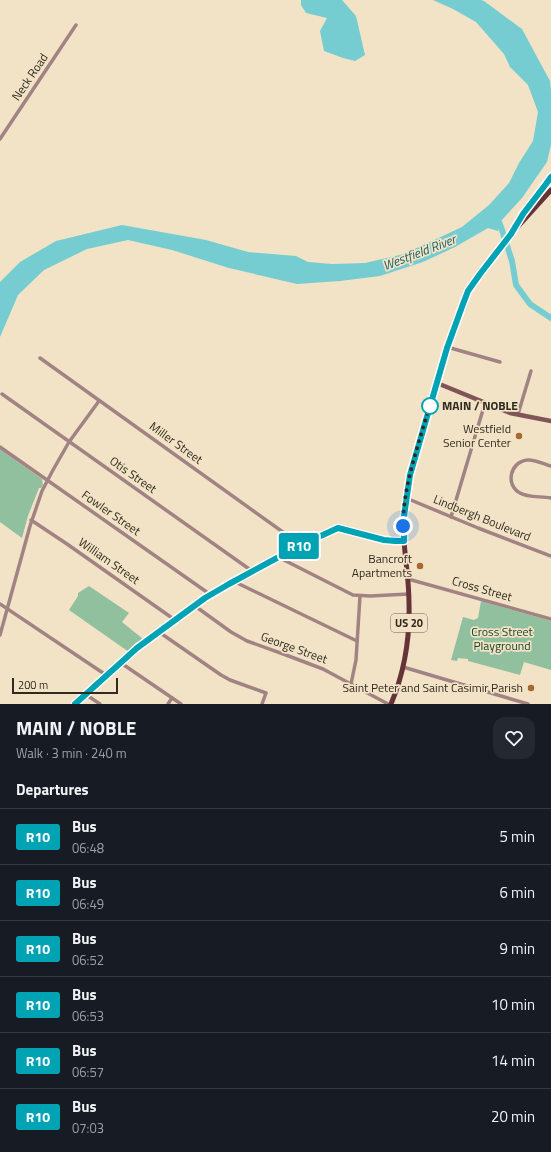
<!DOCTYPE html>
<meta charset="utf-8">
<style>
body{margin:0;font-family:"Titillium Web",sans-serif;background:#242831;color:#f1f3f6;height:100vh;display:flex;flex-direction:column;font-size:15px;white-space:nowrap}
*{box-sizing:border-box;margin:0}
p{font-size:13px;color:#9ea1a6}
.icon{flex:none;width:22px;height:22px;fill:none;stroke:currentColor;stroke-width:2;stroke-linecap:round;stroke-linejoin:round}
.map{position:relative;height:704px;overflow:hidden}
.panel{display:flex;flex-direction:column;background:#171b24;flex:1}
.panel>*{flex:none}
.badge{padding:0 8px;border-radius:3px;font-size:14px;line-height:26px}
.scale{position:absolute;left:12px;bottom:10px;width:106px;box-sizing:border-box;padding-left:4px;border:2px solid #302a1f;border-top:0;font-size:11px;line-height:14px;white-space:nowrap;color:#302a1f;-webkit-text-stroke:3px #f2e3c6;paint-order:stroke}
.you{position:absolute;width:20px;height:20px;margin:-10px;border:3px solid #fff;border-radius:50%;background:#1a73e8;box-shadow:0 0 0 6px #1a73e833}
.map>.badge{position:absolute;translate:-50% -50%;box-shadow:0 0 0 2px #fff}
h2{padding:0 16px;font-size:15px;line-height:36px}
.round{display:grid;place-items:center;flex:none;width:42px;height:42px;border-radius:12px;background:#242831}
.head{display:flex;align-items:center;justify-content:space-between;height:68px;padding:0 16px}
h1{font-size:19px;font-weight:700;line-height:30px}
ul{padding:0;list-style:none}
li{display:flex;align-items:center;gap:12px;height:56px;padding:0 16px;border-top:1px solid #363941}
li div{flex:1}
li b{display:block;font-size:15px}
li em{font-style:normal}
li .badge{min-width:44px;font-weight:700;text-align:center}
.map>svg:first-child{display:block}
</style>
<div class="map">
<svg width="551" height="704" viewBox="0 0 551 704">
<rect width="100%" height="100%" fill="#f2e3c6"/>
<!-- green -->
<g fill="#91c09e">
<polygon points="0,449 42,479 43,485 41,488 39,488 28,516 22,538 0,522"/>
<polygon points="89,586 129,613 122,622 143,639 129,652 69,610 78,596 78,593"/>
<polygon points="481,601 551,621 551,670 524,662 520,675 468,661 468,659 458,658 457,661 451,660 463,617 474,620 478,618"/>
</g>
<!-- water -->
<g fill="#75cdd1">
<polygon points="301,0 342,0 356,16 365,55 355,61 343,58 324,51 320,31 327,18 306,13 301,5"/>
<polygon points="433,0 481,0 484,1 522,29 550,81 551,91 551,145 547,162 522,198 501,221 498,231 488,228 455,247 423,262 380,276 340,281 297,284 229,268 172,250 128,240 87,249 44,270 18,295 0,337 0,282 20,262 56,241 122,225 206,240 248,252 296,256 308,262 332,264 365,263 404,254 462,227 489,205 509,183 519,163 533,141 538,112 528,85 510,67 504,54 476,22 453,9"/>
</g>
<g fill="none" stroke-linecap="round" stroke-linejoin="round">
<!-- river -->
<polyline stroke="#75cdd1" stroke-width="6" points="497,217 501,227 512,261 516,285 530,304 551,318"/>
<!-- minor -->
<g stroke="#a28384" stroke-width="3.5">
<polyline points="0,139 76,25"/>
<polyline points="447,347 500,362"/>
<polyline points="40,358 301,545"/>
<polyline points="2,394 252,571"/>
<polyline points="518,414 531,371"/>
<polyline points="0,447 211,595"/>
<path d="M551,466C544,464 534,459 527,460C510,462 505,485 520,493C528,498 541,496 551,498"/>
<polyline points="406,498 478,528 551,556"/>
<polyline points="451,517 485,403"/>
<polyline points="31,520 67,544 175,620"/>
<polyline points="278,557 353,595 370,596 409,594"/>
<polyline points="408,579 551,619"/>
<polyline points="233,581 357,641"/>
<polyline points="0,604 106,675"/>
<polyline points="195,606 231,632 247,641 286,655 323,669 388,704"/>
<polyline points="159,632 221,675 230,680 266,693 262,704"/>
<polyline points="0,635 30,526 42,491 53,470 69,442 99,401"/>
<polyline points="121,663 181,704"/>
<polyline points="403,667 528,704"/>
<polyline points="351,684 356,660 360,596"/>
<polyline points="85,694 100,704"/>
<polyline points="168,704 172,698"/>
</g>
<!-- tertiary -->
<polyline stroke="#a28384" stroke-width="4" points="75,704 137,648 205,598 229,584 301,545 338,528 384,540 395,541 404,541"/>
<!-- secondary -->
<polyline stroke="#805557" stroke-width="4.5" points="437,383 510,413 551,421"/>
<!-- primary -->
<g stroke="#663438" stroke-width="5">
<path d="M516,224C527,208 541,193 551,177"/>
<path d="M391,704C404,673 410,637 409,603C409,577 404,552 403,527C403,509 406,492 410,475L447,348L463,304L468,291L480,274L511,234L551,190"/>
</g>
</g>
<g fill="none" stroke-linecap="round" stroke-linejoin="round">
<defs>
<polyline id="line" points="75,704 137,648 205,598 229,584 301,545 338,528 384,540 395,541 404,541 404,516 410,475 447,348 463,304 468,291 480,274 511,234 523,214 546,184 551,177"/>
</defs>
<!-- line casing -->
<use href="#line" stroke="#fff" stroke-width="9"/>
<!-- line -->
<use href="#line" stroke="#00a3b4" stroke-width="6"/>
<!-- walk -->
<path stroke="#302a1f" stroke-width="4" stroke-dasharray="0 7.2" d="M403,526C403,485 419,444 430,404V406"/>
</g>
<!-- markers -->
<circle fill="#fff" stroke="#00a3b4" stroke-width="2" cx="430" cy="406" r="8"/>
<g fill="#a86831" stroke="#f2e3c6" stroke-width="1.5">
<circle cx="519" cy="436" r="4"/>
<circle cx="420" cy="566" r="4"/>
<circle cx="531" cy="688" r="4"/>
</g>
<g text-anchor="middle" stroke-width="3.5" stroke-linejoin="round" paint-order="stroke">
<!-- shield labels -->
<rect fill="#f2e3c6" stroke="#6a6251" stroke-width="1" x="391" y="614" width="36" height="18" rx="3"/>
<g font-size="11" font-weight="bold" fill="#302a1f">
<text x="409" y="627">US 20</text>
</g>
<!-- street labels -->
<g font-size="12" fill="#302a1f" stroke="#f2e3c6">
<text transform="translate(30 77) rotate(-56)" y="4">Neck Road</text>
<text transform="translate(176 443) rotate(36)" y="4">Miller Street</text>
<text transform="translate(133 475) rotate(35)" y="4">Otis Street</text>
<text transform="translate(111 513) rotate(35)" y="4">Fowler Street</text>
<text transform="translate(482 518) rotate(22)" y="4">Lindbergh Boulevard</text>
<text transform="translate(109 561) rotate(35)" y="4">William Street</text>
<text transform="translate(482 589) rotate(16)" y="4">Cross Street</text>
<text transform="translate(294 648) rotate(20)" y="4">George Street</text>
</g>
<!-- stop labels -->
<g font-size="12" font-weight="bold" fill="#302a1f" stroke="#f2e3c6" text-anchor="start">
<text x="442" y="410">MAIN / NOBLE</text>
</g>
<!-- poi labels -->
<g font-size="12" fill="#302a1f" stroke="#f2e3c6" text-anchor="end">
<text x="511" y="433">Westfield<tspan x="511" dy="14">Senior Center</tspan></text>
<text x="412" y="563">Bancroft<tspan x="412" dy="14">Apartments</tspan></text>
<text x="523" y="692">Saint Peter and Saint Casimir Parish</text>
</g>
<!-- park labels -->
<g font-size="12" fill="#0f3d22" stroke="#f2e3c6">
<text x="502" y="636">Cross Street<tspan x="502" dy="14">Playground</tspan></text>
</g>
<!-- water labels -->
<g font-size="13" font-style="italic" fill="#1a6266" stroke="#f2e3c6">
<text transform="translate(419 252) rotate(-21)" y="5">Westfield River</text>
</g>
</g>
</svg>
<div class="scale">200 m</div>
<div class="you" style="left:403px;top:526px"></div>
<b class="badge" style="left:299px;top:546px;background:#00a3b4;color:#fff">R10</b>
</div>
<section class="panel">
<div class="head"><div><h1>MAIN / NOBLE</h1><p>Walk · 3 min · 240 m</p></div><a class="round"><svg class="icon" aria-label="heart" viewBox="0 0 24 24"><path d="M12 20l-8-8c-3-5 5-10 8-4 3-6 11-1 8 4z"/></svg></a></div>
<h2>Departures</h2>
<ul>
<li><span class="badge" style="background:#00a3b4;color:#fff">R10</span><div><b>Bus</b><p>06:48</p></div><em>5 min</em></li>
<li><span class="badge" style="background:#00a3b4;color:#fff">R10</span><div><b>Bus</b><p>06:49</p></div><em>6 min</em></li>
<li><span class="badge" style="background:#00a3b4;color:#fff">R10</span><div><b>Bus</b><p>06:52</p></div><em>9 min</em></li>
<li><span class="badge" style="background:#00a3b4;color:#fff">R10</span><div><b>Bus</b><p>06:53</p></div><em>10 min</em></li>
<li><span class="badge" style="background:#00a3b4;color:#fff">R10</span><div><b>Bus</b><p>06:57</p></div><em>14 min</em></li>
<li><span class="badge" style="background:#00a3b4;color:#fff">R10</span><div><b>Bus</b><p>07:03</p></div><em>20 min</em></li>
</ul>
</section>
